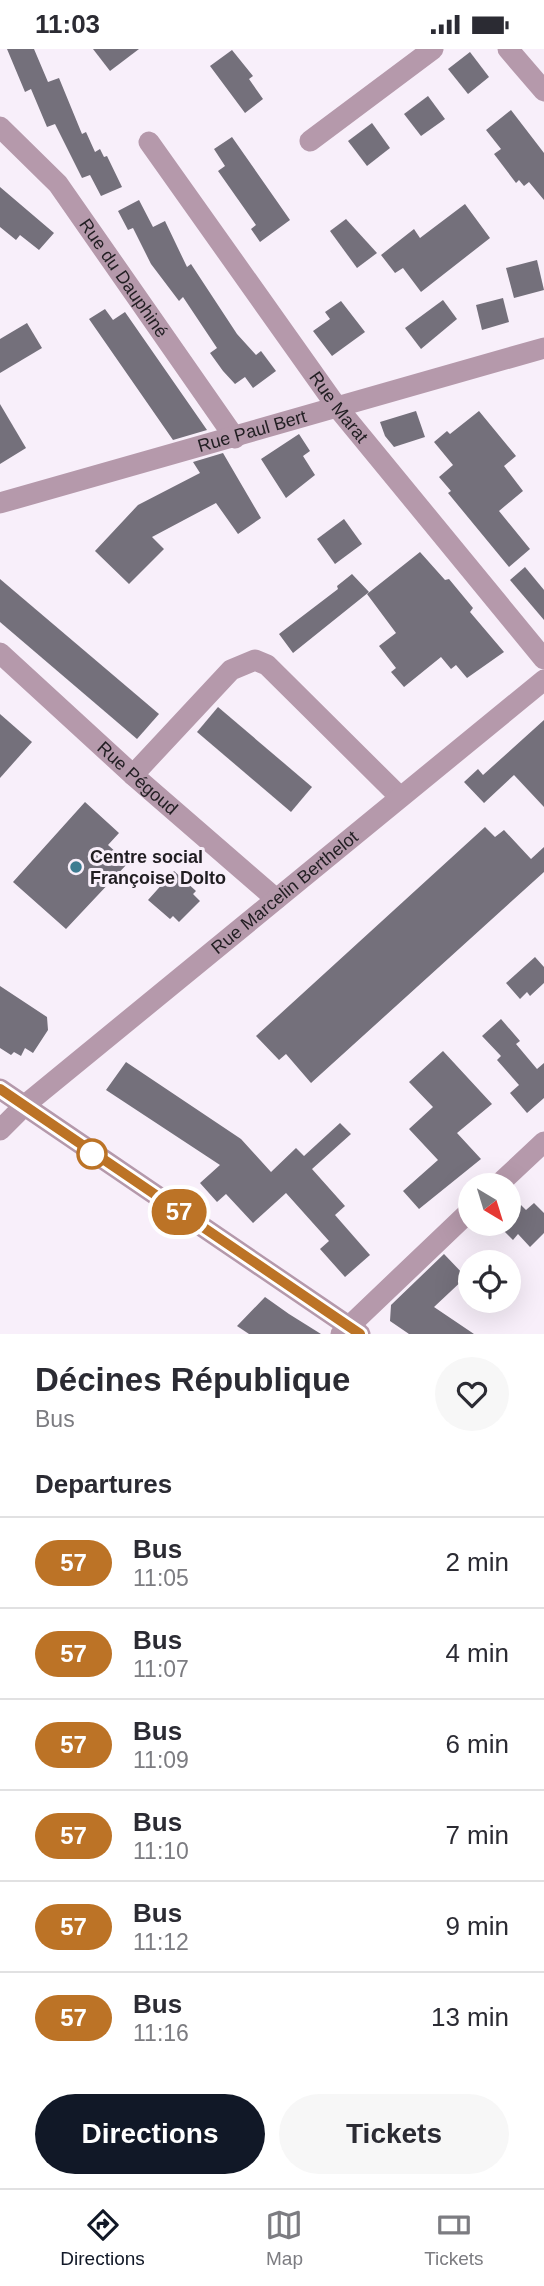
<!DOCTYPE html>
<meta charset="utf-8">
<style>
body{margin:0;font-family:Arial,sans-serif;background:#f7f7f7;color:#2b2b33;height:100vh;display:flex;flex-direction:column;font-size:26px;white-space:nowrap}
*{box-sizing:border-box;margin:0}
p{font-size:23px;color:#7c7c81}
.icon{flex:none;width:38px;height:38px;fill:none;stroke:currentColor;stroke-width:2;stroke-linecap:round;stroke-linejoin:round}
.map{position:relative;height:1285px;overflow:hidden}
.panel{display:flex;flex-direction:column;background:#fff;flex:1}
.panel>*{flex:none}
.badge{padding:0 14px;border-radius:23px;font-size:24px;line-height:46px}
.needle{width:46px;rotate:142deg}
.fabs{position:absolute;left:458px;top:1124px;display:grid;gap:14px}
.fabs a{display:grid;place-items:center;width:63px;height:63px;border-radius:50%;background:#fff;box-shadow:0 7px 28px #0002;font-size:35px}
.map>.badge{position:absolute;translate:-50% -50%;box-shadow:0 0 0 4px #fff}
h2{padding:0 35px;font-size:26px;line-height:63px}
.round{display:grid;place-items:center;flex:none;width:74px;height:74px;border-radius:37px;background:#f7f7f7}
.headline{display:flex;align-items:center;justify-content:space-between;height:119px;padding:0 35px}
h1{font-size:33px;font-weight:800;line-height:52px}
.cta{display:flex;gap:14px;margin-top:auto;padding:14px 35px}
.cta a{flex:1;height:80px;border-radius:42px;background:#111827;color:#fff;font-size:28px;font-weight:800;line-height:80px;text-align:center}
.cta a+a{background:#f7f7f7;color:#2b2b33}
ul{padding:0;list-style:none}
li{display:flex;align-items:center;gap:21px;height:91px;padding:0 35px;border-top:2px solid #e1e1e2}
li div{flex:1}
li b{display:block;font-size:26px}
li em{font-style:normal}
li .badge{min-width:77px;font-weight:700;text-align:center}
.status{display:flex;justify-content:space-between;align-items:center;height:49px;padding:0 35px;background:#fff;direction:ltr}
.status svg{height:19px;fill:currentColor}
.tab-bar{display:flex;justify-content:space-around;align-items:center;height:98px;border-top:2px solid #e1e1e2;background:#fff;font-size:19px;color:#7c7c81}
.tab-bar a{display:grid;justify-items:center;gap:4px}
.tab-bar .current{color:#111827}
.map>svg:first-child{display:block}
</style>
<div class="status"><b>11:03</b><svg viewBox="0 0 49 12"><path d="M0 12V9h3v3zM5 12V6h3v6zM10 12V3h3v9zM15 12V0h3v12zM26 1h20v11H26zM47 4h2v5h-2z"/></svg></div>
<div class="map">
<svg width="544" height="1285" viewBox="0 0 544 1285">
<rect width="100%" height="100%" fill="#f8effa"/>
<!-- building -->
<g fill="#74707b">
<polygon points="7,0 34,0 48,33 59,29 82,85 86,83 95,103 100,100 104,108 107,107 122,138 101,147 90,126 82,129 55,75 47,78 31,40 25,43"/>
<polygon points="93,0 139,0 110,22"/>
<polygon points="232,1 253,27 249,30 263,50 245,64 210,17"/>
<polygon points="470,3 489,28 468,45 448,20"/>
<polygon points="428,47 445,70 421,87 404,65"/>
<polygon points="511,61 544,104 544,151 529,133 524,137 519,131 516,134 494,105 501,100 486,81"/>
<polygon points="372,74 390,99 367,117 348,92"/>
<polygon points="232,88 290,171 260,193 251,180 256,176 218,122 225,117 214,100"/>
<polygon points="0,138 54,184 39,201 20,186 16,191 0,178"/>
<polygon points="139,151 153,178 165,172 187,218 191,215 237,285 256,306 261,302 276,322 253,339 245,328 235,335 223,322 210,304 217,299 183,248 179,252 151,215 133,179 128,181 118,162"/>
<polygon points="465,155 490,189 421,243 403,219 395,224 381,206 414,180 420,189"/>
<polygon points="346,170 377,204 357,219 330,182"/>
<polygon points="537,211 544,241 514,249 506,219"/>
<polygon points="503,249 509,273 482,281 476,256"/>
<polygon points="443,251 457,270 421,300 405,279"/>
<polygon points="341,252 365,283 332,307 313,282 330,270 325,263"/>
<polygon points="105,260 113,271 125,263 207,381 173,391 89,270"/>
<polygon points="27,274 42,299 0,324 0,290"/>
<polygon points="0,355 26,399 0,415"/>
<polygon points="416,362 425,388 394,398 385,387 380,373"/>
<polygon points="479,362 516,407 504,417 523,442 499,462 530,500 509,518 448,444 451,442 439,428 453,416 434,393 447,382 450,385"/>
<polygon points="299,385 310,402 303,407 315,426 286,449 261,410"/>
<polygon points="223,404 261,469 238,485 216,454 152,488 164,500 129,535 95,502 138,456 200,424 193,413"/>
<polygon points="344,470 362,495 335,515 317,490"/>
<polygon points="420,503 445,531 449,530 473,559 470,563 504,603 467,629 456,616 451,620 441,608 404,638 391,623 396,619 379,597 396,584 367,545"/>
<polygon points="525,518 544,541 544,571 510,531"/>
<polygon points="352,525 369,543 293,604 279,585 338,540 337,537"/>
<polygon points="0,530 159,665 137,690 0,573"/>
<polygon points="218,658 312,738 291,763 197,683"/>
<polygon points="0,665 32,693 0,729"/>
<polygon points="544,671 544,758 514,726 484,754 464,733 478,720 483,726"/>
<polygon points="85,753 119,784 108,796 128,814 66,880 13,833"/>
<polygon points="485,778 495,788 504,781 531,810 544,798 544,823 311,1034 286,1005 279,1011 256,987"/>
<polygon points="174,822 196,842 193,845 200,852 179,873 173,867 170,870 148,851"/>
<polygon points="535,908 544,918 544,934 530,947 527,943 520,950 506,934"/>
<polygon points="0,937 47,968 48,981 33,1004 25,999 21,1007 14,1003 11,1006 0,999"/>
<polygon points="501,970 520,992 516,995 537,1020 544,1014 544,1049 527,1064 510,1044 519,1036 497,1011 501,1007 482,987"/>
<polygon points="443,1002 492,1055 457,1084 481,1110 419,1160 403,1142 438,1111 409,1080 433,1058 409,1033"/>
<polygon points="126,1013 241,1090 271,1123 296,1099 304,1107 340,1074 351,1085 312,1120 345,1157 335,1166 370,1206 345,1228 320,1200 329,1192 286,1144 253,1174 226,1145 217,1153 200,1134 220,1116 106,1041"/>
<polygon points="534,1154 544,1164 544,1184 530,1198 518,1185 513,1191 498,1176 509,1174 509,1165 520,1155 526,1161"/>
<polygon points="444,1205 466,1228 434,1258 474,1285 409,1285 390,1272 391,1256"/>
<polygon points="265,1248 289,1265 321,1285 249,1285 237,1277"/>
</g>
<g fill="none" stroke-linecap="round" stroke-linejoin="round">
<!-- minor -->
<g stroke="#b599ab" stroke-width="21">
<polyline points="508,0 544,42"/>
<path id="s1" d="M0,78L58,135L235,389"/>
<polyline points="310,92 433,0"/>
<path id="s2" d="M149,93L337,358L544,610"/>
<path id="s3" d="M0,454L544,299"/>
<path id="s4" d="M0,604L133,726L276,850"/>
<polyline points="133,726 231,621 255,611 267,616 400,748"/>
<polyline points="0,1040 360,1285"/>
<path id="s5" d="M0,1081L25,1056L544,631"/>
<polyline points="498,1136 544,1093"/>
<polyline points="341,1285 471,1161"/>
</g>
</g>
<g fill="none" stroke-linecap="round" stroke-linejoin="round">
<defs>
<polyline id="line" points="0,1040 360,1285"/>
</defs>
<!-- line casing -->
<use href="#line" stroke="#fff" stroke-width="16"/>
<!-- line -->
<use href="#line" stroke="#bc7326" stroke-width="10"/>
</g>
<!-- markers -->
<circle fill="#3d7c91" stroke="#f8effa" stroke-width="2.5" cx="76" cy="818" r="7"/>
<circle fill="#fff" stroke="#bc7326" stroke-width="3.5" cx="92" cy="1105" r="14"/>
<g text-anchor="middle" stroke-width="6" stroke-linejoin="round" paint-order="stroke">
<!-- street labels -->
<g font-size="18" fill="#211e22" stroke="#f8effa">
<text dy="6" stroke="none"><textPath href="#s1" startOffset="196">Rue du Dauphiné</textPath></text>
<text dy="6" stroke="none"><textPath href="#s2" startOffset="326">Rue Marat</textPath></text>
<text dy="6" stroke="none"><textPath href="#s3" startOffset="262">Rue Paul Bert</textPath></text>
<text dy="6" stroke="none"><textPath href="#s4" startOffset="186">Rue Pégoud</textPath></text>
<text dy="6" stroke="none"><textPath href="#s5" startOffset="371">Rue Marcelin Berthelot</textPath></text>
</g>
<!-- poi labels -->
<g font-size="18" font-weight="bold" fill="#211e22" stroke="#f8effa" text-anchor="start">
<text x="90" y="814">Centre social<tspan x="90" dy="21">Françoise Dolto</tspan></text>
</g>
</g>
</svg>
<div class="fabs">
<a><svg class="needle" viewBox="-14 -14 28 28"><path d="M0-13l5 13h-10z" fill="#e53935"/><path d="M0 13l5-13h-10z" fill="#7c7c81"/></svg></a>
<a><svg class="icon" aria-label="locate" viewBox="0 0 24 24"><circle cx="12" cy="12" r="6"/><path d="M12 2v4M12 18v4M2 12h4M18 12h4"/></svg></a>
</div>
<b class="badge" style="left:179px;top:1163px;background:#bc7326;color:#fff">57</b>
</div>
<section class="panel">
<div class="headline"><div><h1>Décines République</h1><p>Bus</p></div><a class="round"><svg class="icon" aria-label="heart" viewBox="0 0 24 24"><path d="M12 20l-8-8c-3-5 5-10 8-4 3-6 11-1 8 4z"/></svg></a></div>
<h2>Departures</h2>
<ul>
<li><span class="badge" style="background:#bc7326;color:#fff">57</span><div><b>Bus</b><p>11:05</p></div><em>2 min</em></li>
<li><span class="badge" style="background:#bc7326;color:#fff">57</span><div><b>Bus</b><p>11:07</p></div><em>4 min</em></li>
<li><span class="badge" style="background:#bc7326;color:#fff">57</span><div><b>Bus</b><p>11:09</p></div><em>6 min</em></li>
<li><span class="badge" style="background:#bc7326;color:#fff">57</span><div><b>Bus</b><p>11:10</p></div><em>7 min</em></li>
<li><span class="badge" style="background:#bc7326;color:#fff">57</span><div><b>Bus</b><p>11:12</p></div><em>9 min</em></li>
<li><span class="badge" style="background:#bc7326;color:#fff">57</span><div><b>Bus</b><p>11:16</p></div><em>13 min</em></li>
</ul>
<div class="cta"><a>Directions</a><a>Tickets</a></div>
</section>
<nav class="tab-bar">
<a class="current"><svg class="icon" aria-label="directions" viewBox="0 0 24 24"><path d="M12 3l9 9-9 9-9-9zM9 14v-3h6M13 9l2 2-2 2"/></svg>Directions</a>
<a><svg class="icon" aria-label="map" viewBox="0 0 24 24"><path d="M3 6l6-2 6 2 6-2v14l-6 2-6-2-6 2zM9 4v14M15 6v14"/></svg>Map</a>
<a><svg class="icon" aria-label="tickets" viewBox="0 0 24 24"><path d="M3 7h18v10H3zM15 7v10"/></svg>Tickets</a>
</nav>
